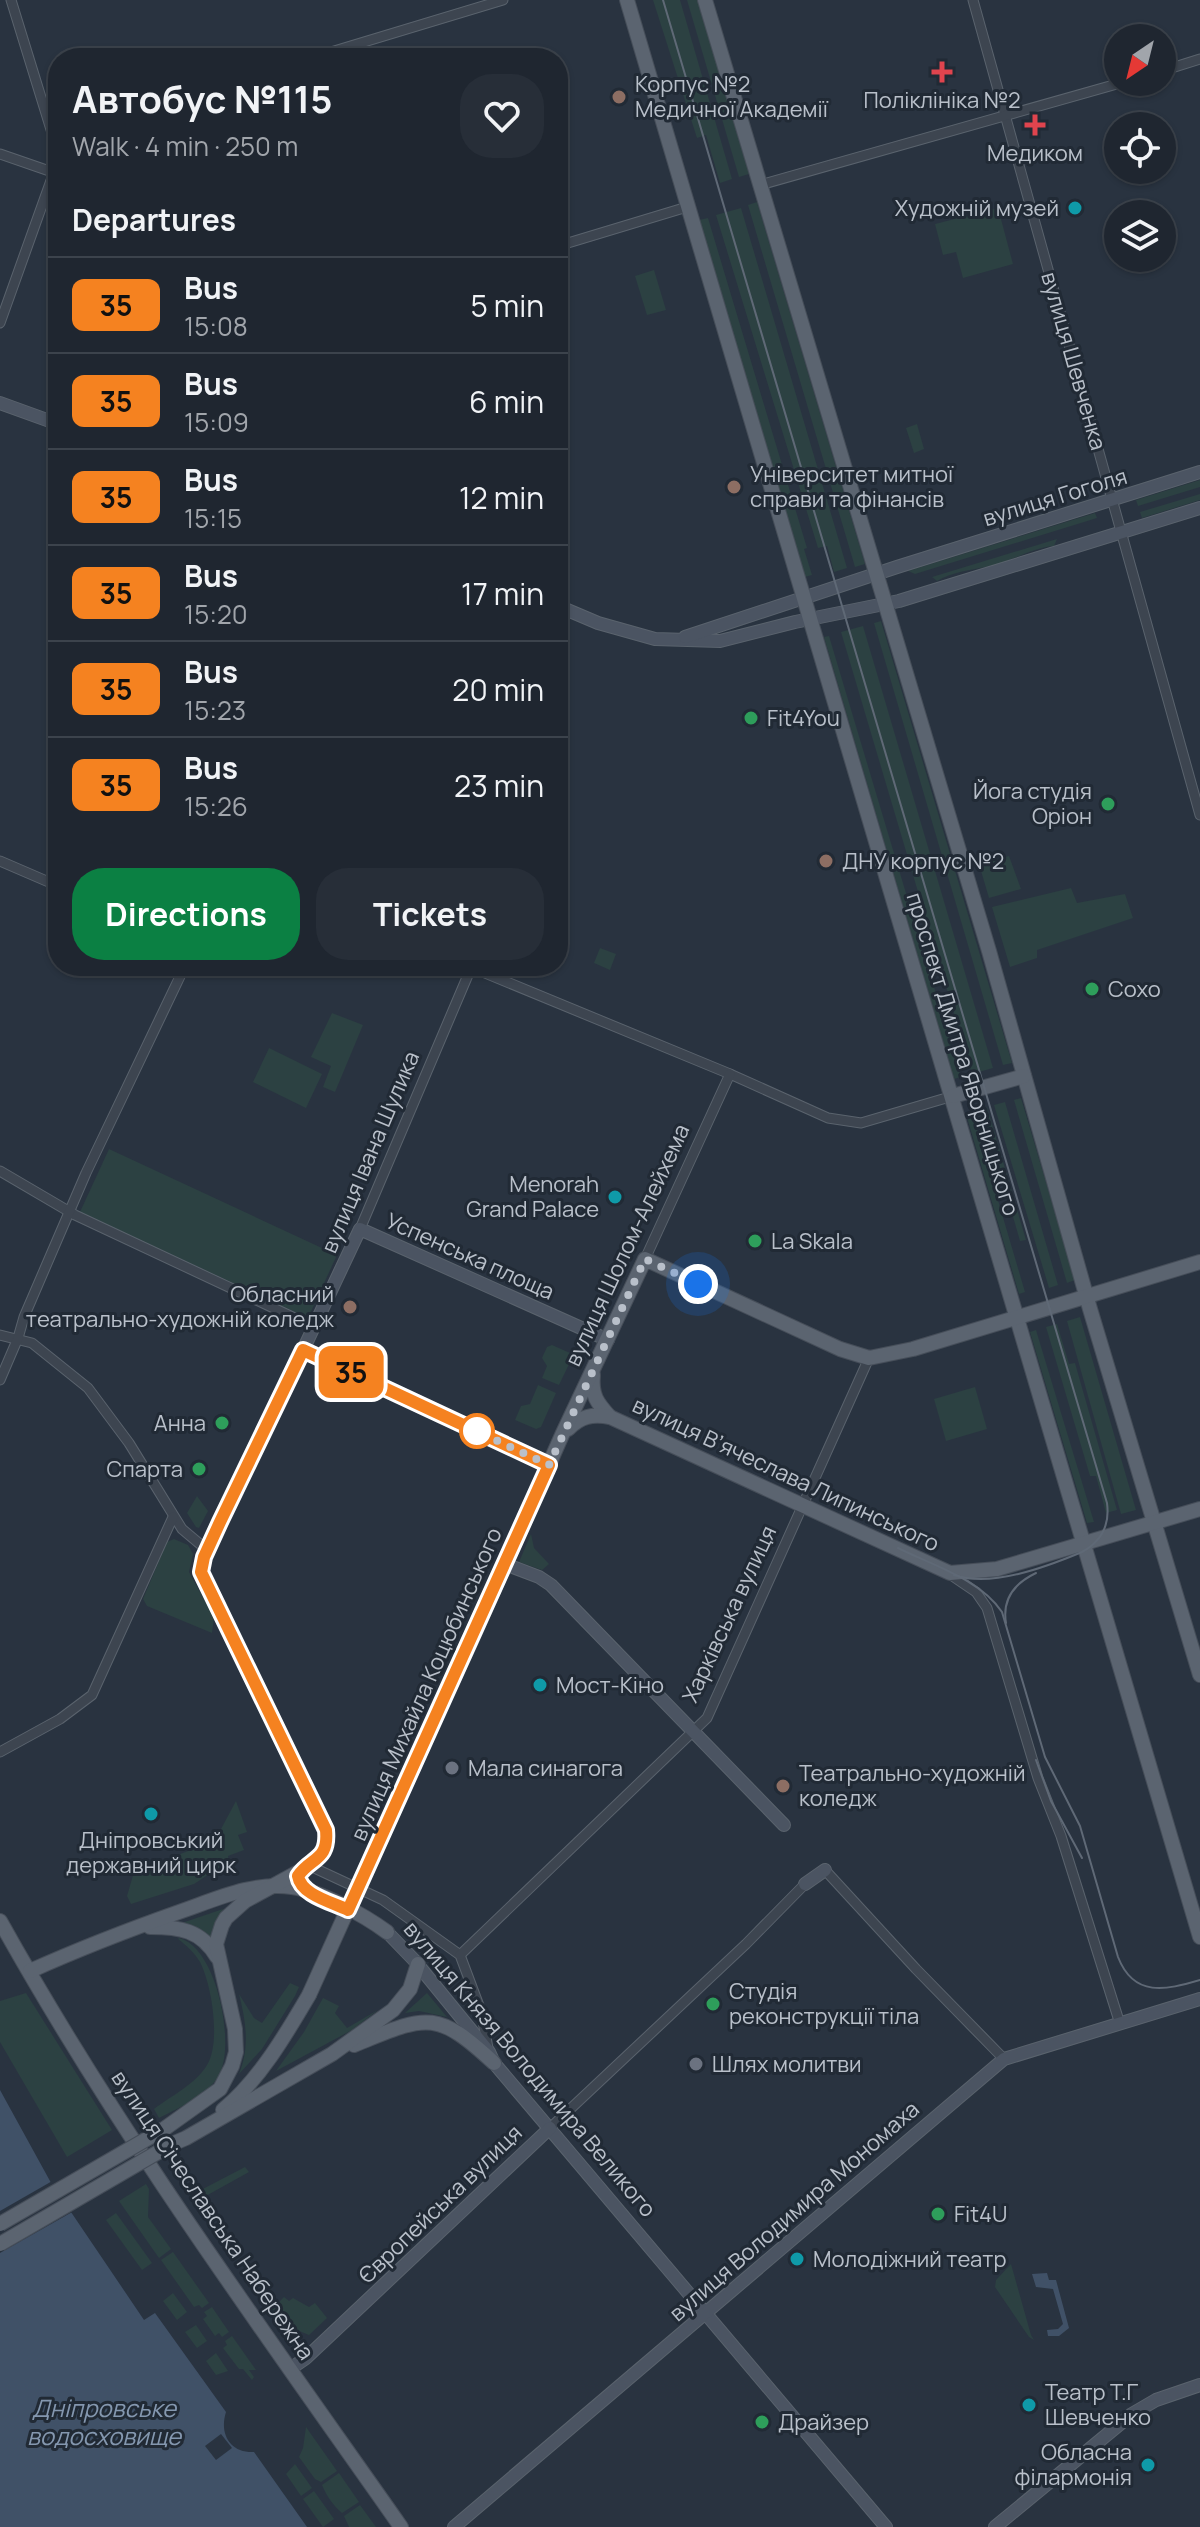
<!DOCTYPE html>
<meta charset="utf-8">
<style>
body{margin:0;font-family:Manrope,sans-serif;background:#272e38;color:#f1f3f6;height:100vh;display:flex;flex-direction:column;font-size:30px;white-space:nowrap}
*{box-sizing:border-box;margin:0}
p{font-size:26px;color:#a1a5ab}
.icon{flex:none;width:44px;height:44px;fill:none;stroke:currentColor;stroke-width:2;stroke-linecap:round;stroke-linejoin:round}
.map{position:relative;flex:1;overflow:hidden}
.sheet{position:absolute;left:48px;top:48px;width:520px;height:928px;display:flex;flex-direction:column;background:#1f2630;border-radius:32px;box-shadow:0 2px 6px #0004,0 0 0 2px #3c434c}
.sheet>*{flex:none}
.badge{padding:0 16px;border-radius:12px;font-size:28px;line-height:52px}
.needle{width:52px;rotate:215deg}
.fabs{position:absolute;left:1104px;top:24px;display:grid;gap:16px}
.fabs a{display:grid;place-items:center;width:72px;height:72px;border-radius:50%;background:#1f2630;box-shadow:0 2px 6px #0004,0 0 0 2px #3c434c;font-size:40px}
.you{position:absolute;width:40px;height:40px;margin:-20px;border:6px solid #fff;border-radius:50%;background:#1a73e8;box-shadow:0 0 0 12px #1a73e833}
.map>.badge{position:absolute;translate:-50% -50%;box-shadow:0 0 0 4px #fff}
h2{padding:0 24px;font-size:30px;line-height:72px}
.round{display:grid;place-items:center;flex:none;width:84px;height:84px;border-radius:32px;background:#272e38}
.head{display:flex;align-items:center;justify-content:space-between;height:136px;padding:0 24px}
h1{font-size:38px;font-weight:700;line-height:60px}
.cta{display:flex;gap:16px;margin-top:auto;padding:16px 24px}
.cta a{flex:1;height:92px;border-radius:32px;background:#0b8043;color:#fff;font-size:32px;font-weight:700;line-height:92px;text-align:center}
.cta a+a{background:#272e38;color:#f1f3f6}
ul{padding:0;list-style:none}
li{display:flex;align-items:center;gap:24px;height:96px;padding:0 24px;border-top:2px solid #3c434c}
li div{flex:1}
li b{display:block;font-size:30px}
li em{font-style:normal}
li .badge{min-width:88px;font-weight:700;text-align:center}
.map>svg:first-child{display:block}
</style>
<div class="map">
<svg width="1200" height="2527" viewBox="0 0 1200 2527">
<rect width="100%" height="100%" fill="#293340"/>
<!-- green -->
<g fill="#2c4142">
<polygon points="653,0 680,0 732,179 720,183 706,135 697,138"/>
<polygon points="687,0 698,0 749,174 739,177"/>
<polygon points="757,202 865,564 855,567 748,205"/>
<polygon points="741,208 847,568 834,572 827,546 818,548 716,215"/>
<polygon points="998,208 1013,264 963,278 956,252 943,255 935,224"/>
<polygon points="708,218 807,548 804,549 812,575 805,577 699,220"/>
<polygon points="654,270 666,310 647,315 635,276"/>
<polygon points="917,424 924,449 914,453 906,428"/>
<polygon points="1200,480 1200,487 1138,506 1136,500"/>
<polygon points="1200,494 1200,500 1142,518 1140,512"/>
<polygon points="1095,513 1097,518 915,574 908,571"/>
<path d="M1057,539L1054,546C1030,548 1012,562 986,567C970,570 952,572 937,581L932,577Z"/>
<polygon points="881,621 1012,1063 1003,1065 874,623"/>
<polygon points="863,626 993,1068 972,1074 841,632"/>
<polygon points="829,636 961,1077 954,1079 824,637"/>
<polygon points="1009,856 1021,889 989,898 979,864"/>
<polygon points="1071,888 1077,903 1125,894 1133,918 1037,950 1037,958 1010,967 992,907"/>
<polygon points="600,948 616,954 610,970 594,963"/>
<polygon points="332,1013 363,1025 335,1092 323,1087 331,1066 311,1057"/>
<polygon points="269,1048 322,1074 306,1108 253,1082"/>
<polygon points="1021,1098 1075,1280 1067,1283 1014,1100"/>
<polygon points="1005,1102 1058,1285 1049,1288 994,1105"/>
<polygon points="987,1107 1026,1240 1020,1241 982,1109"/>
<polygon points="972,1112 1025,1292 1019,1294 966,1114"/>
<polygon points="109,1149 337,1255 308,1318 80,1212"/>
<polygon points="1080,1317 1136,1510 1121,1514 1067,1321"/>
<polygon points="1057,1324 1069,1364 1075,1363 1117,1510 1106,1513 1096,1476 1090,1476 1046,1327"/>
<polygon points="1036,1330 1094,1522 1087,1523 1030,1332"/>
<polygon points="552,1345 570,1353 572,1358 559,1385 542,1378 547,1366 542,1358 547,1347"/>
<polygon points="538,1385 556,1393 541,1427 536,1429 515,1420 521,1406 530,1404"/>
<polygon points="975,1387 987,1429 946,1441 934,1399"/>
<polygon points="197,1496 208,1511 199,1528 196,1527 187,1513"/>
<polygon points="531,1534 534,1548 549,1564 542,1570 519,1562"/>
<polygon points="174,1539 188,1545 193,1554 189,1572 214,1618 212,1633 147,1606 143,1599 167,1542"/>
<polygon points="236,1801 247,1832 238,1835 244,1850 228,1856 229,1861 194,1884 131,1904 127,1896 134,1872 206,1844 221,1829"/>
<polygon points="223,1909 215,1925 211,1943 179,1924"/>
<path d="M179,1938C217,1947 236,2045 219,2075C207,2097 180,2107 159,2118L154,2109C171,2096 196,2084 207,2065C221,2043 212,1985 200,1962C194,1952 187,1946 178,1939Z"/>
<path d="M290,1983L299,1987L295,1996L262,2049L239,2074C250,2047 246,2022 239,1994L254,2018L262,2023Z"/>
<polygon points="26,1993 112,2130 67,2157 0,2042 0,2001"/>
<polygon points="427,1993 447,2017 419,2011 405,2013"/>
<polygon points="323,1998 339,2006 335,2013 347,2028 378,2010 352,2030 276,2071 304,2032"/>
<polygon points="245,2167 249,2172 204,2197 197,2192"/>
<polygon points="146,2184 149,2189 148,2217 171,2249 159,2258 119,2201"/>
<polygon points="116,2213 152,2263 142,2270 106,2220"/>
<polygon points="173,2252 209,2303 202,2308 199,2305 194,2307 161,2260"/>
<polygon points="1011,2264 1031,2335 1034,2340 1029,2337 995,2287 996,2280"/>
<polygon points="173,2293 187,2312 177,2320 163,2301"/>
<polygon points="284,2297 289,2301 293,2298 309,2307 315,2303 327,2318 309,2335 282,2324 272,2309"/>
<polygon points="212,2307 229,2332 222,2337 219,2333 215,2336 203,2319 207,2316 204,2312"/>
<polygon points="196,2325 207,2341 197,2348 185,2332"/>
<polygon points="232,2336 256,2370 249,2370 254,2377 252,2380 243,2369 239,2369 223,2348 227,2345 225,2341"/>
<polygon points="216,2353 228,2371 216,2375 206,2361"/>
<polygon points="306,2427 337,2471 321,2482 315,2479 299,2457 303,2448"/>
<polygon points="295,2464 312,2488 301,2496 286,2474"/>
<path d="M339,2473L359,2502L342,2513C333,2505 327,2497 322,2485Z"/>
<polygon points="314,2491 334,2519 323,2527 303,2499"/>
<polygon points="360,2505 376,2527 349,2527 344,2516"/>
</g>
<!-- water -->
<g fill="#405167">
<path d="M0,2090L50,2181L144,2320L155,2313L226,2412C219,2434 230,2453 254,2452L307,2527H0Z"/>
<polygon points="1047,2273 1049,2280 1056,2280 1069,2328 1059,2336 1048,2336 1047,2330 1058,2329 1063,2324 1053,2289 1036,2287 1032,2274"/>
</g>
<!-- pier -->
<g fill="#293340">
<polygon points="54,2180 74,2211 0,2253 0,2211"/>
<polygon points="221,2434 232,2448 216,2460 205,2446"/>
</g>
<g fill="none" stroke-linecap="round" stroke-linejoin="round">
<defs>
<g id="street">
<polyline points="973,0 1200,815"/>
<polyline points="311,58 503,0"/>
<polyline points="1162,71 1200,59"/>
<polyline points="0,154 58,174"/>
<polyline points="760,185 1124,82"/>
<polyline points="558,246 687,207"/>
<polyline points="0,323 54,172 52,133 11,0"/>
<polyline points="0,861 58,886"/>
<polyline points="468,966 730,1074 828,1118 861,1123 953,1096"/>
<polyline points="0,1171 75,1215 314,1327"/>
<polyline points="360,1229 471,968"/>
<polyline points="645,1259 730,1074"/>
<polyline points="0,1335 32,1343 88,1388 129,1443 182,1529 207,1550"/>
<polyline points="0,1380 18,1338 24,1317 86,1173 185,966"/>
<polyline points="951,1575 976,1592 987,1608 1038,1778 1061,1836 1120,2024"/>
<polyline points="0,1752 60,1719 92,1695 173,1517"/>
<polyline points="310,1866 383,1900 460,1955 481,2011 488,2048"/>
<path d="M302,1870C319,1861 328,1850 326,1830L201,1572L204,1557L220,1522L303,1350"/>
<polyline points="825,1870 916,1969 1004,2059"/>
<polyline points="460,1955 707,1718 869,1358"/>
<polyline points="550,2128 746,1944 805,1884"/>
</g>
<g id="secondary">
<polyline points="0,403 58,424"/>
<polyline points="558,606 598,623 655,639 720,641 795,622 899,601 1200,508"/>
<polyline points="685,637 897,567 1200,472"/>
<polyline points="549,1465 303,1350 360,1229 608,1340"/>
<polyline points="505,1564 539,1577 551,1585 784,1825"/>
<polyline points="805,1884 825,1870"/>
<polyline points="387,1932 414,1960 489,2052 494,2063 886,2527"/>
<polyline points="290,2369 306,2358 550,2128"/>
<polyline points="454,2527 1004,2059 1200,1999"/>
<polyline points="995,2527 1132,2414 1156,2400 1200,2385"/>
</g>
<g id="primary">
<polyline points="627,0 1200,1937"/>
<polyline points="705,0 989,951 1090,1309 1200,1675"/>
<polyline points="953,1096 1024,1076"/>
<path d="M593,1375C591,1395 597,1403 610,1417"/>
<path d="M568,1429C581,1416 592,1414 610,1417L950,1573L997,1569L1200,1509"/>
<polyline points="417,1756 471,1641 562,1435 645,1259 840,1349 869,1358 913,1349 1200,1262"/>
<path d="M0,1921C118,2133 262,2329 401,2527"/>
<path d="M150,1927C180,1927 201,1930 217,1957"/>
<path d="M30,1971C79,1949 128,1930 179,1912C214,1900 254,1881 292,1887C320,1891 364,1915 387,1932"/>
<path d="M354,2045C426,2016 435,2008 494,2063"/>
<path d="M223,2110C259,2080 285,2036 309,1995"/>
<polyline points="164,2129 220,2089 232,2066 236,2052 235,2029 216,1944 222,1925 226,1918 245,1901 302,1870"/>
<polyline points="172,2144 186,2138 332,2054 393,2010 410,1989 418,1964"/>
</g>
</defs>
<!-- street casing -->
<use href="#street" stroke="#5a636d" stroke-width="11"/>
<!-- secondary casing -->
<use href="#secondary" stroke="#5a636d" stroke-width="14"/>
<!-- primary casing -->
<use href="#primary" stroke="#464e59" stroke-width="16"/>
<!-- street -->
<use href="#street" stroke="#3d4550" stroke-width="9"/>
<!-- secondary -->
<use href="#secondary" stroke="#4b5462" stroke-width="12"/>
<!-- primary -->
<use href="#primary" stroke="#5b6470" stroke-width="14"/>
<!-- tram -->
<g stroke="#5f6976" stroke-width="2">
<path d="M663,0L1107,1503C1110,1525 1102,1541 1082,1552C1046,1567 991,1588 954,1575"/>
<path d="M898,1548C932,1565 980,1579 1002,1612L1045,1757L1080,1826L1118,1957C1134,1998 1166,1990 1200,1980"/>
<path d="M1006,1623C1002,1599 1015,1583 1036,1573"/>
<polyline points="1036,1760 1051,1801 1082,1858"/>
</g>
<defs>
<g id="primary-bridge">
<polyline points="309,1995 417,1756"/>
<polyline points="0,2224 164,2129"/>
<polyline points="0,2244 172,2144"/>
</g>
</defs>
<!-- primary-bridge casing -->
<use href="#primary-bridge" stroke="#464e59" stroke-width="16" stroke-linecap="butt"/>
<!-- primary-bridge -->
<use href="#primary-bridge" stroke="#5b6470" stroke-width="14"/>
</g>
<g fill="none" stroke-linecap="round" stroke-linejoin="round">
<defs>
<path id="line" d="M303,1350L549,1465L348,1910C332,1902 301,1895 298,1876C311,1857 329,1861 326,1830L201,1572L204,1557L220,1522Z"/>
</defs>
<!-- line casing -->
<use href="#line" stroke="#fff" stroke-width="18"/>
<!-- line -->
<use href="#line" stroke="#f58220" stroke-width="12"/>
<!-- walk -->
<polyline stroke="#b9c0ca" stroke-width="8" stroke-dasharray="0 14.4" points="477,1431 474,1430 549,1465 645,1259 698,1284"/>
</g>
<!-- markers -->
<g fill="#e0444e" stroke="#212a35" stroke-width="3">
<path d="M938 60h8v8h8v8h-8v8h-8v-8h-8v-8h8z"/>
<path d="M1031 113h8v8h8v8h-8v8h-8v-8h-8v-8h8z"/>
</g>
<g fill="#8d6e63" stroke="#212a35" stroke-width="3">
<circle cx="619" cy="97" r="8"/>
<circle cx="734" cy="487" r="8"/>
<circle cx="826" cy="861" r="8"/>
<circle cx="350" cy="1307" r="8"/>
<circle cx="783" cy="1786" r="8"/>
</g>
<g fill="#0f9aa8" stroke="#212a35" stroke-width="3">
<circle cx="1075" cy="208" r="8"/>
<circle cx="615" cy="1197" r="8"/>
<circle cx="540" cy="1685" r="8"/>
<circle cx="151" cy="1814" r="8"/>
<circle cx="797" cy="2259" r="8"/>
<circle cx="1029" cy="2405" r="8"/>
<circle cx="1148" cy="2465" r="8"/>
</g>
<g fill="#2e9e5b" stroke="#212a35" stroke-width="3">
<circle cx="751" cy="718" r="8"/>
<circle cx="1108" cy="804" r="8"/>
<circle cx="1092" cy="989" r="8"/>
<circle cx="755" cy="1241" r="8"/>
<circle cx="222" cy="1423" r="8"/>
<circle cx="199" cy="1469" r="8"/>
<circle cx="713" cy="2004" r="8"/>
<circle cx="938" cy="2214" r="8"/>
<circle cx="762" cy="2422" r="8"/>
</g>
<circle fill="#fff" stroke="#f58220" stroke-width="4" cx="477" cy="1431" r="16"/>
<g fill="#6b7280" stroke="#212a35" stroke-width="3">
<circle cx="452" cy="1768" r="8"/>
<circle cx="696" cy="2064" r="8"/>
</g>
<g text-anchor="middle" stroke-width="6" stroke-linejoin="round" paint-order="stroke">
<!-- poi labels -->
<g font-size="22" fill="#b9c0ca" stroke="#212a35" text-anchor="start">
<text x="635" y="92">Корпус №2<tspan x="635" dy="25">Медичної Академії</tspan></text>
<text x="942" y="108" text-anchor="middle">Поліклініка №2</text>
<text x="1035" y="161" text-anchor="middle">Медиком</text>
<text x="1059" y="216" text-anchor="end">Художній музей</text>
<text x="750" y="482">Університет митної<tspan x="750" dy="25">справи та фінансів</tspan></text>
<text x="767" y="726">Fit4You</text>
<text x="1092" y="799" text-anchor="end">Йога студія<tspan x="1092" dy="25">Оріон</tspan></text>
<text x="842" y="869">ДНУ корпус №2</text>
<text x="1108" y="997">Сохо</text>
<text x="599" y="1192" text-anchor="end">Menorah<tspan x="599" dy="25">Grand Palace</tspan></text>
<text x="771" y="1249">La Skala</text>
<text x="334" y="1302" text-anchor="end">Обласний<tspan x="334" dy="25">театрально-художній коледж</tspan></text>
<text x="206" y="1431" text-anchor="end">Анна</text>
<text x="183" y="1477" text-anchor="end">Спарта</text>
<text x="556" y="1693">Мост-Кіно</text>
<text x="468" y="1776">Мала синагога</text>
<text x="799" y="1781">Театрально-художній<tspan x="799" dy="25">коледж</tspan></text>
<text x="151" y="1848" text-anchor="middle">Дніпровський<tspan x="151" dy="25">державний цирк</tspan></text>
<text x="729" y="1999">Студія<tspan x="729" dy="25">реконструкції тіла</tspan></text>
<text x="712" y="2072">Шлях молитви</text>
<text x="954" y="2222">Fit4U</text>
<text x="813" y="2267">Молодіжний театр</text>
<text x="1045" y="2400">Театр Т.Г<tspan x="1045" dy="25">Шевченко</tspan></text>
<text x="778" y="2430">Драйзер</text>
<text x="1132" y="2460" text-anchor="end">Обласна<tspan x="1132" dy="25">філармонія</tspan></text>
</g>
<!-- street labels -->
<g font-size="22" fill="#b9c0ca" stroke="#212a35">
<text transform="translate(1074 361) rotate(74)" y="8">вулиця Шевченка</text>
<text transform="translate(1055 497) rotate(-17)" y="8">вулиця Гоголя</text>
<text transform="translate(963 1054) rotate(73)" y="8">проспект Дмитра Яворницького</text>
<text transform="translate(370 1152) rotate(-67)" y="8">вулиця Івана Шулика</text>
<text transform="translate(627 1245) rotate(-65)" y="8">вулиця Шолом-Алейхема</text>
<text transform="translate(470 1256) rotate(24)" y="8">Успенська площа</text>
<text transform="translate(786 1474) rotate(25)" y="8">вулиця Вʼячеслава Липинського</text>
<text transform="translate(729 1614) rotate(-65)" y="8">Харківська вулиця</text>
<text transform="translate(426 1684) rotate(-66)" y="8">вулиця Михайла Коцюбинського</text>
<text transform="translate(530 2069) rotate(50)" y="8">вулиця Князя Володимира Великого</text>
<text transform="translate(440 2204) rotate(-44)" y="8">Європейська вулиця</text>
<text transform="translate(794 2211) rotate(-41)" y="8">вулиця Володимира Мономаха</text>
<text transform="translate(213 2215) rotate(56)" y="8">вулиця Січеславська Набережна</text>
</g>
<!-- water labels -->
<g font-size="24" font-style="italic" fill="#8497af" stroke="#212a35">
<text x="104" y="2417">Дніпровське<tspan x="104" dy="28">водосховище</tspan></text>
</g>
</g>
</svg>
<div class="fabs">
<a><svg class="needle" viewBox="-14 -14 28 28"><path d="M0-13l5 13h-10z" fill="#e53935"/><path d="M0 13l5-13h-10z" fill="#a1a5ab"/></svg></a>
<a><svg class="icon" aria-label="locate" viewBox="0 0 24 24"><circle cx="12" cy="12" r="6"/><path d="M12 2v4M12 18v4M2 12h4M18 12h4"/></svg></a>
<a><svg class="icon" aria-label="layers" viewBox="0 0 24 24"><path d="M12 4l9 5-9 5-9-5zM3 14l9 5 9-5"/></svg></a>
</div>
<div class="you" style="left:698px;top:1284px"></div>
<b class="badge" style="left:351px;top:1372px;background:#f58220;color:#111">35</b>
<section class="sheet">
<div class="head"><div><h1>Автобус №115</h1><p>Walk · 4 min · 250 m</p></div><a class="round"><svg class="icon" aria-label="heart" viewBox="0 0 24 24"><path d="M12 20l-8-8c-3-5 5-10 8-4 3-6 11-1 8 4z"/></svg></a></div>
<h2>Departures</h2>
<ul>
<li><span class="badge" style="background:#f58220;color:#111">35</span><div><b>Bus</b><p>15:08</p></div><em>5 min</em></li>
<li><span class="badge" style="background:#f58220;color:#111">35</span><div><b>Bus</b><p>15:09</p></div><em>6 min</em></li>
<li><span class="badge" style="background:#f58220;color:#111">35</span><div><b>Bus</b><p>15:15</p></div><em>12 min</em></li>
<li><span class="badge" style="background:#f58220;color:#111">35</span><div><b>Bus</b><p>15:20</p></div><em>17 min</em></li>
<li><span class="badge" style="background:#f58220;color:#111">35</span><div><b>Bus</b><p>15:23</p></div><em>20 min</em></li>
<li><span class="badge" style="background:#f58220;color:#111">35</span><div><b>Bus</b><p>15:26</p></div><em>23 min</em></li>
</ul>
<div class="cta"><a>Directions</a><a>Tickets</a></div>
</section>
</div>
